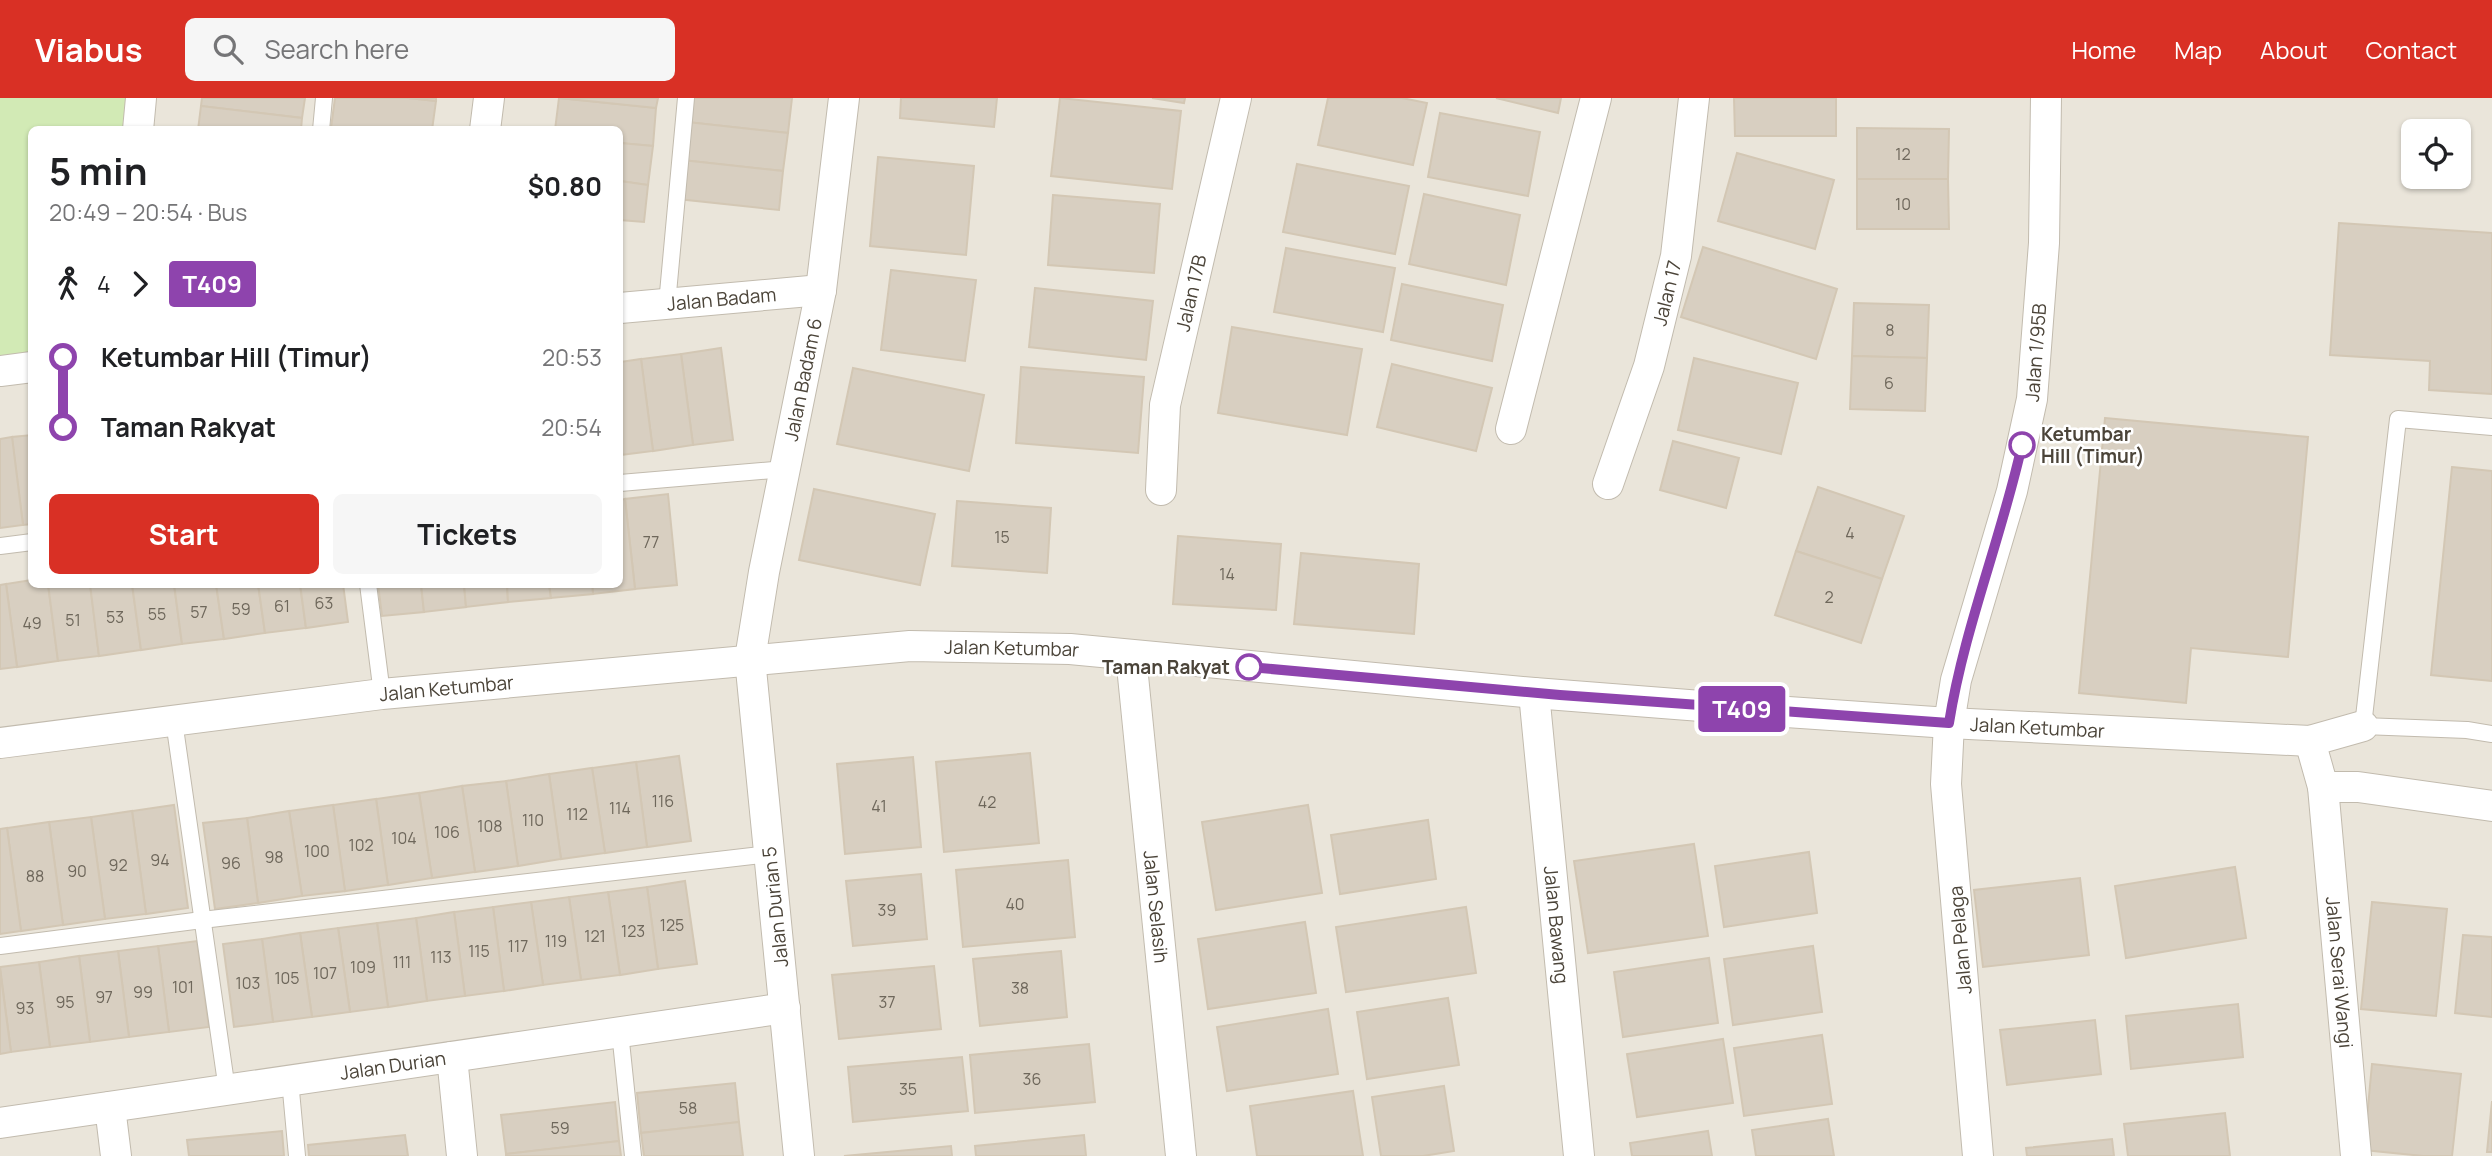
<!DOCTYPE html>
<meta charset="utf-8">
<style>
body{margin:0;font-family:Manrope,sans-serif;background:#f6f6f6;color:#202124;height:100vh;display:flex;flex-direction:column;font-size:26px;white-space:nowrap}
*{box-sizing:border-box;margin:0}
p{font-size:23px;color:#757577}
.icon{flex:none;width:38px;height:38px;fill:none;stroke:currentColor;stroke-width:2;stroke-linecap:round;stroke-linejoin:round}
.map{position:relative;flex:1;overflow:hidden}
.panel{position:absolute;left:28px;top:28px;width:595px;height:462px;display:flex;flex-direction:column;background:#fff;border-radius:10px;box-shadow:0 2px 5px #0004}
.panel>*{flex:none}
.badge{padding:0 14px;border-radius:5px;font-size:24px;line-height:46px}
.controls{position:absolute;left:2401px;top:21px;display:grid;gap:14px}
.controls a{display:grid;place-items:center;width:70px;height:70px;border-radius:10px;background:#fff;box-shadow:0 2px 5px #0004;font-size:35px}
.map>.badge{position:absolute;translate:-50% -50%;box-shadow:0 0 0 4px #fff}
.legs{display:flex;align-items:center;gap:10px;height:77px;padding:0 21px;font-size:23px}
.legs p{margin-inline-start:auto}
.summary{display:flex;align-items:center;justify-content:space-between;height:119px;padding:0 21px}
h1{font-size:38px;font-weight:700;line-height:52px}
.cta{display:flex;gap:14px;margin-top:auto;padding:14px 21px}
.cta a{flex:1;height:80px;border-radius:10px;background:#d93025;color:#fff;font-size:28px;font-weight:700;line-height:80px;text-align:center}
.cta a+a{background:#f6f6f6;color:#202124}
ul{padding:0 21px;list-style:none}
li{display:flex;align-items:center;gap:24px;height:70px;font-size:26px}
li i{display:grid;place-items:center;width:10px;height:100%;margin:0 9px;background:currentColor}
li i::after{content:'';width:18px;height:18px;margin:-9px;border:5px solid;border-radius:50%;background:#fff}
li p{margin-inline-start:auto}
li:first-child i{background:linear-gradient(#0000 50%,currentColor 0)}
li:last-child i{background:linear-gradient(currentColor 50%,#0000 0)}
header{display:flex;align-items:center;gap:42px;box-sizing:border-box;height:98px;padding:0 35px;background:#d93025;color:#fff}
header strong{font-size:33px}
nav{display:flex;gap:38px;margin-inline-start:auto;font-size:24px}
.search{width:490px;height:63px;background:#f6f6f6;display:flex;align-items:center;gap:18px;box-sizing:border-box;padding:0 24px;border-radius:10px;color:#757577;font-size:26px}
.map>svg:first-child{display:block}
</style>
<header>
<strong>Viabus</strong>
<div class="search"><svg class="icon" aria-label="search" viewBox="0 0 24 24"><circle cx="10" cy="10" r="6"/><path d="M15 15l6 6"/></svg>Search here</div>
<nav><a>Home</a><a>Map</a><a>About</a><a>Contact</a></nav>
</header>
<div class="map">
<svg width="2492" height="1058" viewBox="0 0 2492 1058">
<rect width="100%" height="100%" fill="#f6f3ec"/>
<!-- residential -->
<path fill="#eae5da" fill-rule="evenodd" d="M0,0H2492V1058H0ZM32,32H620V486H32ZM2413,33H2459V79H2413Z"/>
<!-- green -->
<polygon fill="#d2eab5" points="0,0 141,0 138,31 32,32 31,269 0,273"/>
<!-- building -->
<g fill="#d8cfc1" stroke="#d3c7b4" stroke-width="2">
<polygon points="202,0 305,0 302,20 201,8"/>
<polygon points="335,0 408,0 436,3 432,32 331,30"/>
<polygon points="408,0 436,0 436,3"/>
<polygon points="559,0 656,10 653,48 620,45 620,32 555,32"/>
<polygon points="559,0 658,0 656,10"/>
<polygon points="690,0 792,0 788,35 687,24"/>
<polygon points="901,0 997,0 994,29 900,20"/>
<polygon points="1060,0 1181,13 1172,91 1051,78"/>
<polygon points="1152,0 1185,0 1184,5"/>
<polygon points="1328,0 1402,0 1427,5 1413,67 1318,47"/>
<polygon points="1496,0 1561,0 1558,15"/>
<polygon points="1734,0 1836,0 1836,38 1735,38"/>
<polygon points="201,8 302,20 301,32 198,32"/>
<polygon points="1440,15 1540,34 1528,98 1428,79"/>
<polygon points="687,24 788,35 783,73 682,62"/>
<polygon points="1857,30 1949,31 1948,81 1857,81"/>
<polygon points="620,45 653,48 648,87 620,83"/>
<polygon points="1737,55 1834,82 1815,151 1718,123"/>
<polygon points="878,59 974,68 966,157 870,148"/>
<polygon points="682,62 783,73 779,112 678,101"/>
<polygon points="1297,66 1409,88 1395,156 1283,134"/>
<polygon points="1857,81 1948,81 1949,131 1857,131"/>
<polygon points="620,83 648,87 644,124 620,122"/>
<polygon points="1424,96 1520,117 1506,187 1409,166"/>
<polygon points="1053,97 1160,106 1154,175 1048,167"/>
<polygon points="2339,125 2492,135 2492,296 2429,292 2430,263 2330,257"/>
<polygon points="1703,149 1837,191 1816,261 1681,219"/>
<polygon points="1286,150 1395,170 1383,234 1274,214"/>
<polygon points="891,172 976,182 965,263 881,252"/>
<polygon points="1402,186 1503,207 1492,263 1391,242"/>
<polygon points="1035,190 1153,203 1146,262 1029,249"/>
<polygon points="1854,205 1929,207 1927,260 1852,258"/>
<polygon points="1232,229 1362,251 1347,337 1218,315"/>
<polygon points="721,250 733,342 693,347 681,256"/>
<polygon points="681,256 693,347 653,353 641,261"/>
<polygon points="1852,258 1927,260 1925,313 1850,311"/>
<polygon points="1694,260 1798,285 1781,356 1678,332"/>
<polygon points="641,261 653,353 620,357 620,264"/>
<polygon points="1392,266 1492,290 1476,353 1377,329"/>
<polygon points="1021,269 1144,279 1138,355 1016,345"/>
<polygon points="853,270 984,297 969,373 837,346"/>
<polygon points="2105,320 2308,339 2288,559 2191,550 2186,605 2079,595"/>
<polygon points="32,337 32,426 23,427 12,339"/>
<polygon points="12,339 23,427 0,430 0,341"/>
<polygon points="1673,343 1739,360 1726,410 1660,392"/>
<polygon points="2452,369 2492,373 2492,583 2431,577"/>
<polygon points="1818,389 1904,418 1882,481 1796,453"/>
<polygon points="814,391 935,416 920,487 799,462"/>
<polygon points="668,396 677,487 635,491 625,401"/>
<polygon points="625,401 635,491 593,496 592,486 620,486 620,402"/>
<polygon points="957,403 1051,410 1047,475 952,468"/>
<polygon points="1178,438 1281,446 1276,512 1173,506"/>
<polygon points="1796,453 1882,481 1861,545 1775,517"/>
<polygon points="1301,455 1419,466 1414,536 1294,526"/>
<polygon points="32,482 32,486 48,486 58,563 17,569 6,486"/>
<polygon points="6,486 17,569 0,571 0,487"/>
<polygon points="48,486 90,486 99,558 58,563"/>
<polygon points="90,486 132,486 141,552 99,558"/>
<polygon points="132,486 174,486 182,546 141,552"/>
<polygon points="174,486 216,486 224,541 182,546"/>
<polygon points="216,486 258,486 265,535 224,541"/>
<polygon points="258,486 300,486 306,530 265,535"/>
<polygon points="300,486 343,486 348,524 306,530"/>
<polygon points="378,486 421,486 424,514 382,518"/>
<polygon points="421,486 464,486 466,509 424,514"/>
<polygon points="464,486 507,486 508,504 466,509"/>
<polygon points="507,486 549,486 551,500 508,504"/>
<polygon points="549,486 592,486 593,496 551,500"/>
<polygon points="1030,655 1039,745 944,754 936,664"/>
<polygon points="679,658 691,743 647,749 636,664"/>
<polygon points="913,659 921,749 845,756 837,666"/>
<polygon points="636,664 647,749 605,755 592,670"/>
<polygon points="592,670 605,755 561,761 549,676"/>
<polygon points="549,676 561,761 518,768 506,683"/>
<polygon points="506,683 518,768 475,774 462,688"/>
<polygon points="462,688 475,774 432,780 419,695"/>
<polygon points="419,695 432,780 388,787 376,701"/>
<polygon points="376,701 388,787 345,793 333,707"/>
<polygon points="174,707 188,810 146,816 132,713"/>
<polygon points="333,707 345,793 302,798 289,713"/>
<polygon points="1308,707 1322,795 1216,812 1202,724"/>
<polygon points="132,713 146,816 105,821 91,719"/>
<polygon points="289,713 302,798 258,805 247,720"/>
<polygon points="91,719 105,821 63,827 49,724"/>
<polygon points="247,720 258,805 215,811 203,725"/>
<polygon points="1428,722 1436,781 1340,796 1331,737"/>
<polygon points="49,724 63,827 21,833 7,730"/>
<polygon points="7,730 21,833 0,836 0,731"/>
<polygon points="1694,746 1708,838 1588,855 1574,763"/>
<polygon points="1809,754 1817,815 1724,829 1715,768"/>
<polygon points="1068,762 1075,839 963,849 956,772"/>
<polygon points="2235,769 2246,840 2126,860 2115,788"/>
<polygon points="921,776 927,841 853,848 846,783"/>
<polygon points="2080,780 2089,857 1983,869 1974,792"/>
<polygon points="685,783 697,866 658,871 647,789"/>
<polygon points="647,789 658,871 620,877 608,794"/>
<polygon points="608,794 620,877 581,882 569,799"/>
<polygon points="569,799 581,882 543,887 531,804"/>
<polygon points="531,804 543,887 504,893 493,809"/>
<polygon points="2372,804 2447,811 2436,918 2361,911"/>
<polygon points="493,809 504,893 465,898 454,814"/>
<polygon points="1466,809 1476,875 1346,894 1336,829"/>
<polygon points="454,814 465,898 427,903 416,820"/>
<polygon points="416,820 427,903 388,909 377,825"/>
<polygon points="1305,824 1316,895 1208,911 1198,841"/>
<polygon points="377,825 388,909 350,914 338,830"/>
<polygon points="338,830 350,914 312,919 300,835"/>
<polygon points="300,835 312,919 273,924 262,841"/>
<polygon points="2463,837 2492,839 2492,919 2455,915"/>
<polygon points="262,841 273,924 234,929 223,846"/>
<polygon points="197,843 209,929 169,934 158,848"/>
<polygon points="158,848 169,934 129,939 118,853"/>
<polygon points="1813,848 1822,914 1733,927 1724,861"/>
<polygon points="118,853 129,939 90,944 79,858"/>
<polygon points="1061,853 1067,919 980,928 973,861"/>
<polygon points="79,858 90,944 50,949 39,864"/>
<polygon points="1709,860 1718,925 1623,939 1614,874"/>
<polygon points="39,864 50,949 11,954 0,869"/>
<polygon points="934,868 941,931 839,941 832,877"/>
<polygon points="0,872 11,954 0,956"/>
<polygon points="1448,900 1459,967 1367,981 1357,914"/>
<polygon points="2238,906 2243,959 2131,971 2126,918"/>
<polygon points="1328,911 1338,976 1227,993 1217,929"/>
<polygon points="2095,922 2101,976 2007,987 2000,932"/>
<polygon points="1822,937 1832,1006 1744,1018 1734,950"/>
<polygon points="1723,941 1733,1005 1637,1019 1627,956"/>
<polygon points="1089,946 1095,1004 975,1015 970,957"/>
<polygon points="962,959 968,1013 853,1024 848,969"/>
<polygon points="2372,966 2461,976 2452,1058 2423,1058 2364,1052"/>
<polygon points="735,985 739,1024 641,1035 637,995"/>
<polygon points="1444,988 1454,1053 1423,1058 1381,1058 1372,999"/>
<polygon points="1353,993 1363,1058 1257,1058 1250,1008"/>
<polygon points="2492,1003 2492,1054 2487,1054"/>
<polygon points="615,1004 619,1043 506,1056 501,1017"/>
<polygon points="2225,1015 2230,1058 2128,1058 2124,1026"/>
<polygon points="1828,1021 1834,1058 1756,1058 1752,1032"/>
<polygon points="739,1024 743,1058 644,1058 641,1035"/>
<polygon points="282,1033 284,1058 189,1058 187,1042"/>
<polygon points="1708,1033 1712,1058 1632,1058 1630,1045"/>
<polygon points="405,1037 408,1058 309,1058 308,1047"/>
<polygon points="1084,1037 1086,1058 976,1058 975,1048"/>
<polygon points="2112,1041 2114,1058 2027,1058 2026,1050"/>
<polygon points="619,1043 621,1058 506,1058 506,1056"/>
<polygon points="951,1048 952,1058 844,1058"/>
</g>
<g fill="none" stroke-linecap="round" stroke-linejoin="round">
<defs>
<g id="lane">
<polyline points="321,32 324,0"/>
<polyline points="667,206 686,0"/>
<polyline points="2492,329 2398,321 2363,628 2467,632 2492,636"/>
<polyline points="620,385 785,371"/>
<polyline points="0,448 32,444"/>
<polyline points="368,486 382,596"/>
<polyline points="174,623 227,992"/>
<polyline points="0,848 202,822 769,756"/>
<polyline points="620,934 633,1058"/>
<polyline points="290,982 297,1058"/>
</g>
<g id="street">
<polyline points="138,32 141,0"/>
<polyline points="485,32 489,0"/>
<path id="s1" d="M620,210L821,192"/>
<polyline points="0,273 32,269"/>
<polyline points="1511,331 1596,0"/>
<path id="s2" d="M1608,386L1649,268L1676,158L1694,0"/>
<path id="s3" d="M1161,392L1165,307L1236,0"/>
<path id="s4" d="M1131,558L1181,1058"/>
<path id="s5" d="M1534,595L1579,1058"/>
<polyline points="2310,643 2323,689 2358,689 2492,708"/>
<path id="s6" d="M0,645L382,596L910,548L1070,551L1534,595L1714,609L1949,625L2310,643L2363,628"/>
<path id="s7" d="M2323,689L2356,1058"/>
<polyline points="452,959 462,1058"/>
<polyline points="110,1009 116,1058"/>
<path id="s8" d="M0,1025L785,910"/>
<path id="s9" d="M799,1058L750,561L764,474L821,192L844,0"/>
<path id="s10" d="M1978,1058L1946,686L1949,625L1956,582L2012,393L2032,301L2044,145L2046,0"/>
</g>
</defs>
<!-- lane casing -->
<use href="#lane" stroke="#c2bbae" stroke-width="18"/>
<!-- street casing -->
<use href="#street" stroke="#c2bbae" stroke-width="32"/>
<!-- lane -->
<use href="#lane" stroke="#fff" stroke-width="16"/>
<!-- street -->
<use href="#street" stroke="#fff" stroke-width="30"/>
</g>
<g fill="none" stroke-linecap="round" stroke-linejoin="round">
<defs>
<path id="line-1" d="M1249,569L1560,597L1949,625C1964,531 2001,441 2022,347"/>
</defs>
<!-- line-1 casing -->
<use href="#line-1" stroke="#fff" stroke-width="16"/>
<!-- line-1 -->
<use href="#line-1" stroke="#8e44ad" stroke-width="10"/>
</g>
<!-- markers -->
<g fill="#fff" stroke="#8e44ad" stroke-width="3.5">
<circle cx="2022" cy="347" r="12"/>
<circle cx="1249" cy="569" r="12"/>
</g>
<g text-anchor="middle" stroke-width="5" stroke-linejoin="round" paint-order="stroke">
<!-- number labels -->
<g font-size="16" fill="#6e675b">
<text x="1903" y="62">12</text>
<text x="1903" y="112">10</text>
<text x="1890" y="238">8</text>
<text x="1889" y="291">6</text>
<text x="1850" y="441">4</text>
<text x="1002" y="445">15</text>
<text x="651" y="450">77</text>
<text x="1227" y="482">14</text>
<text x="1829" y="505">2</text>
<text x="324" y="511">63</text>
<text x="282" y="514">61</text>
<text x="241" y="517">59</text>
<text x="199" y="520">57</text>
<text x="157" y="522">55</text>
<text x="115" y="525">53</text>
<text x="73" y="528">51</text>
<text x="32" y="531">49</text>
<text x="663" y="709">116</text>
<text x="987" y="710">42</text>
<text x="879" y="714">41</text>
<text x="620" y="716">114</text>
<text x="577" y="722">112</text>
<text x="533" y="728">110</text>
<text x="490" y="734">108</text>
<text x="447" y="740">106</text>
<text x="404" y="746">104</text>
<text x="361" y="753">102</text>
<text x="317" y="759">100</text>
<text x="274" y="765">98</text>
<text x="160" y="768">94</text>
<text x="231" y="771">96</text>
<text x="118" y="773">92</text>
<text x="77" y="779">90</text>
<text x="35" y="784">88</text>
<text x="1015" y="812">40</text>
<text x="887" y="818">39</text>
<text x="672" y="833">125</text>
<text x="633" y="839">123</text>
<text x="595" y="844">121</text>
<text x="556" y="849">119</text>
<text x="518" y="854">117</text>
<text x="479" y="859">115</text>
<text x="441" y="865">113</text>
<text x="402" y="870">111</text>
<text x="363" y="875">109</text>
<text x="325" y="881">107</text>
<text x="287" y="886">105</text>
<text x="248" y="891">103</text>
<text x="183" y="895">101</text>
<text x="1020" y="896">38</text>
<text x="143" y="900">99</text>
<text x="104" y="905">97</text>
<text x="65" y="910">95</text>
<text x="887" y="910">37</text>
<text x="25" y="916">93</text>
<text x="1032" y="987">36</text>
<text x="908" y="997">35</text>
<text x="688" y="1016">58</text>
<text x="560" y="1036">59</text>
</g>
<!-- street labels -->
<g font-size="19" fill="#4b4439" stroke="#fff">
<text dy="7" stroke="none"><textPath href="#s3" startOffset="200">Jalan 17B</textPath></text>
<text dy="7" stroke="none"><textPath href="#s2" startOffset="200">Jalan 17</textPath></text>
<text dy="7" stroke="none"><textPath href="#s1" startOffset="102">Jalan Badam</textPath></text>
<text dy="7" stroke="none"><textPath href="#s10" startOffset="816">Jalan 1/95B</textPath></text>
<text dy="7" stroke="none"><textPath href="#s9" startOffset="784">Jalan Badam 6</textPath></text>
<text dy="7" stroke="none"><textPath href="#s6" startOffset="1017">Jalan Ketumbar</textPath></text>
<text dy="7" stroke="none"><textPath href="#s6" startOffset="450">Jalan Ketumbar</textPath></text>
<text dy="7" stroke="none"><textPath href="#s6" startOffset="2046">Jalan Ketumbar</textPath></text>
<text dy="7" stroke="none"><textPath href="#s4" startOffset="252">Jalan Selasih</textPath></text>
<text transform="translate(775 809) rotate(-96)" y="7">Jalan Durian 5</text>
<text dy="7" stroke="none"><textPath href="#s5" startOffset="233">Jalan Bawang</textPath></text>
<text transform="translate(1960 842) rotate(-95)" y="7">Jalan Pelaga</text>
<text dy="7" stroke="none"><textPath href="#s7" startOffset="186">Jalan Serai Wangi</textPath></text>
<text dy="7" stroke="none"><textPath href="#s8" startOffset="397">Jalan Durian</textPath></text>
</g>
<!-- stop labels -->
<g font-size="19" font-weight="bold" fill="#4b4439" stroke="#fff" text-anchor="start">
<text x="2041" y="343">Ketumbar<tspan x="2041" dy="22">Hill (Timur)</tspan></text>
<text x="1230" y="576" text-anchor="end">Taman Rakyat</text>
</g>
</g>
</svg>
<div class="controls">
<a><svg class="icon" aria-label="locate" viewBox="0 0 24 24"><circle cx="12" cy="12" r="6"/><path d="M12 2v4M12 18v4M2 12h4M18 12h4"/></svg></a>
</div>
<b class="badge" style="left:1742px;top:611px;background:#8e44ad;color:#fff">T409</b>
<section class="panel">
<div class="summary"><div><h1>5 min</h1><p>20:49 – 20:54 · Bus</p></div><b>$0.80</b></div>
<div class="legs"><svg class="icon" aria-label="walk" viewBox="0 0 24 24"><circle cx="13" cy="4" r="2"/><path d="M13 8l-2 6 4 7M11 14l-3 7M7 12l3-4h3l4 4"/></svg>4<svg class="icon" aria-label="forward" viewBox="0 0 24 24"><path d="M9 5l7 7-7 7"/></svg><b class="badge" style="background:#8e44ad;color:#fff">T409</b></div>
<ul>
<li><i style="color:#8e44ad"></i><b>Ketumbar Hill (Timur)</b><p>20:53</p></li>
<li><i style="color:#8e44ad"></i><b>Taman Rakyat</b><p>20:54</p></li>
</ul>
<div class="cta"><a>Start</a><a>Tickets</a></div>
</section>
</div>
